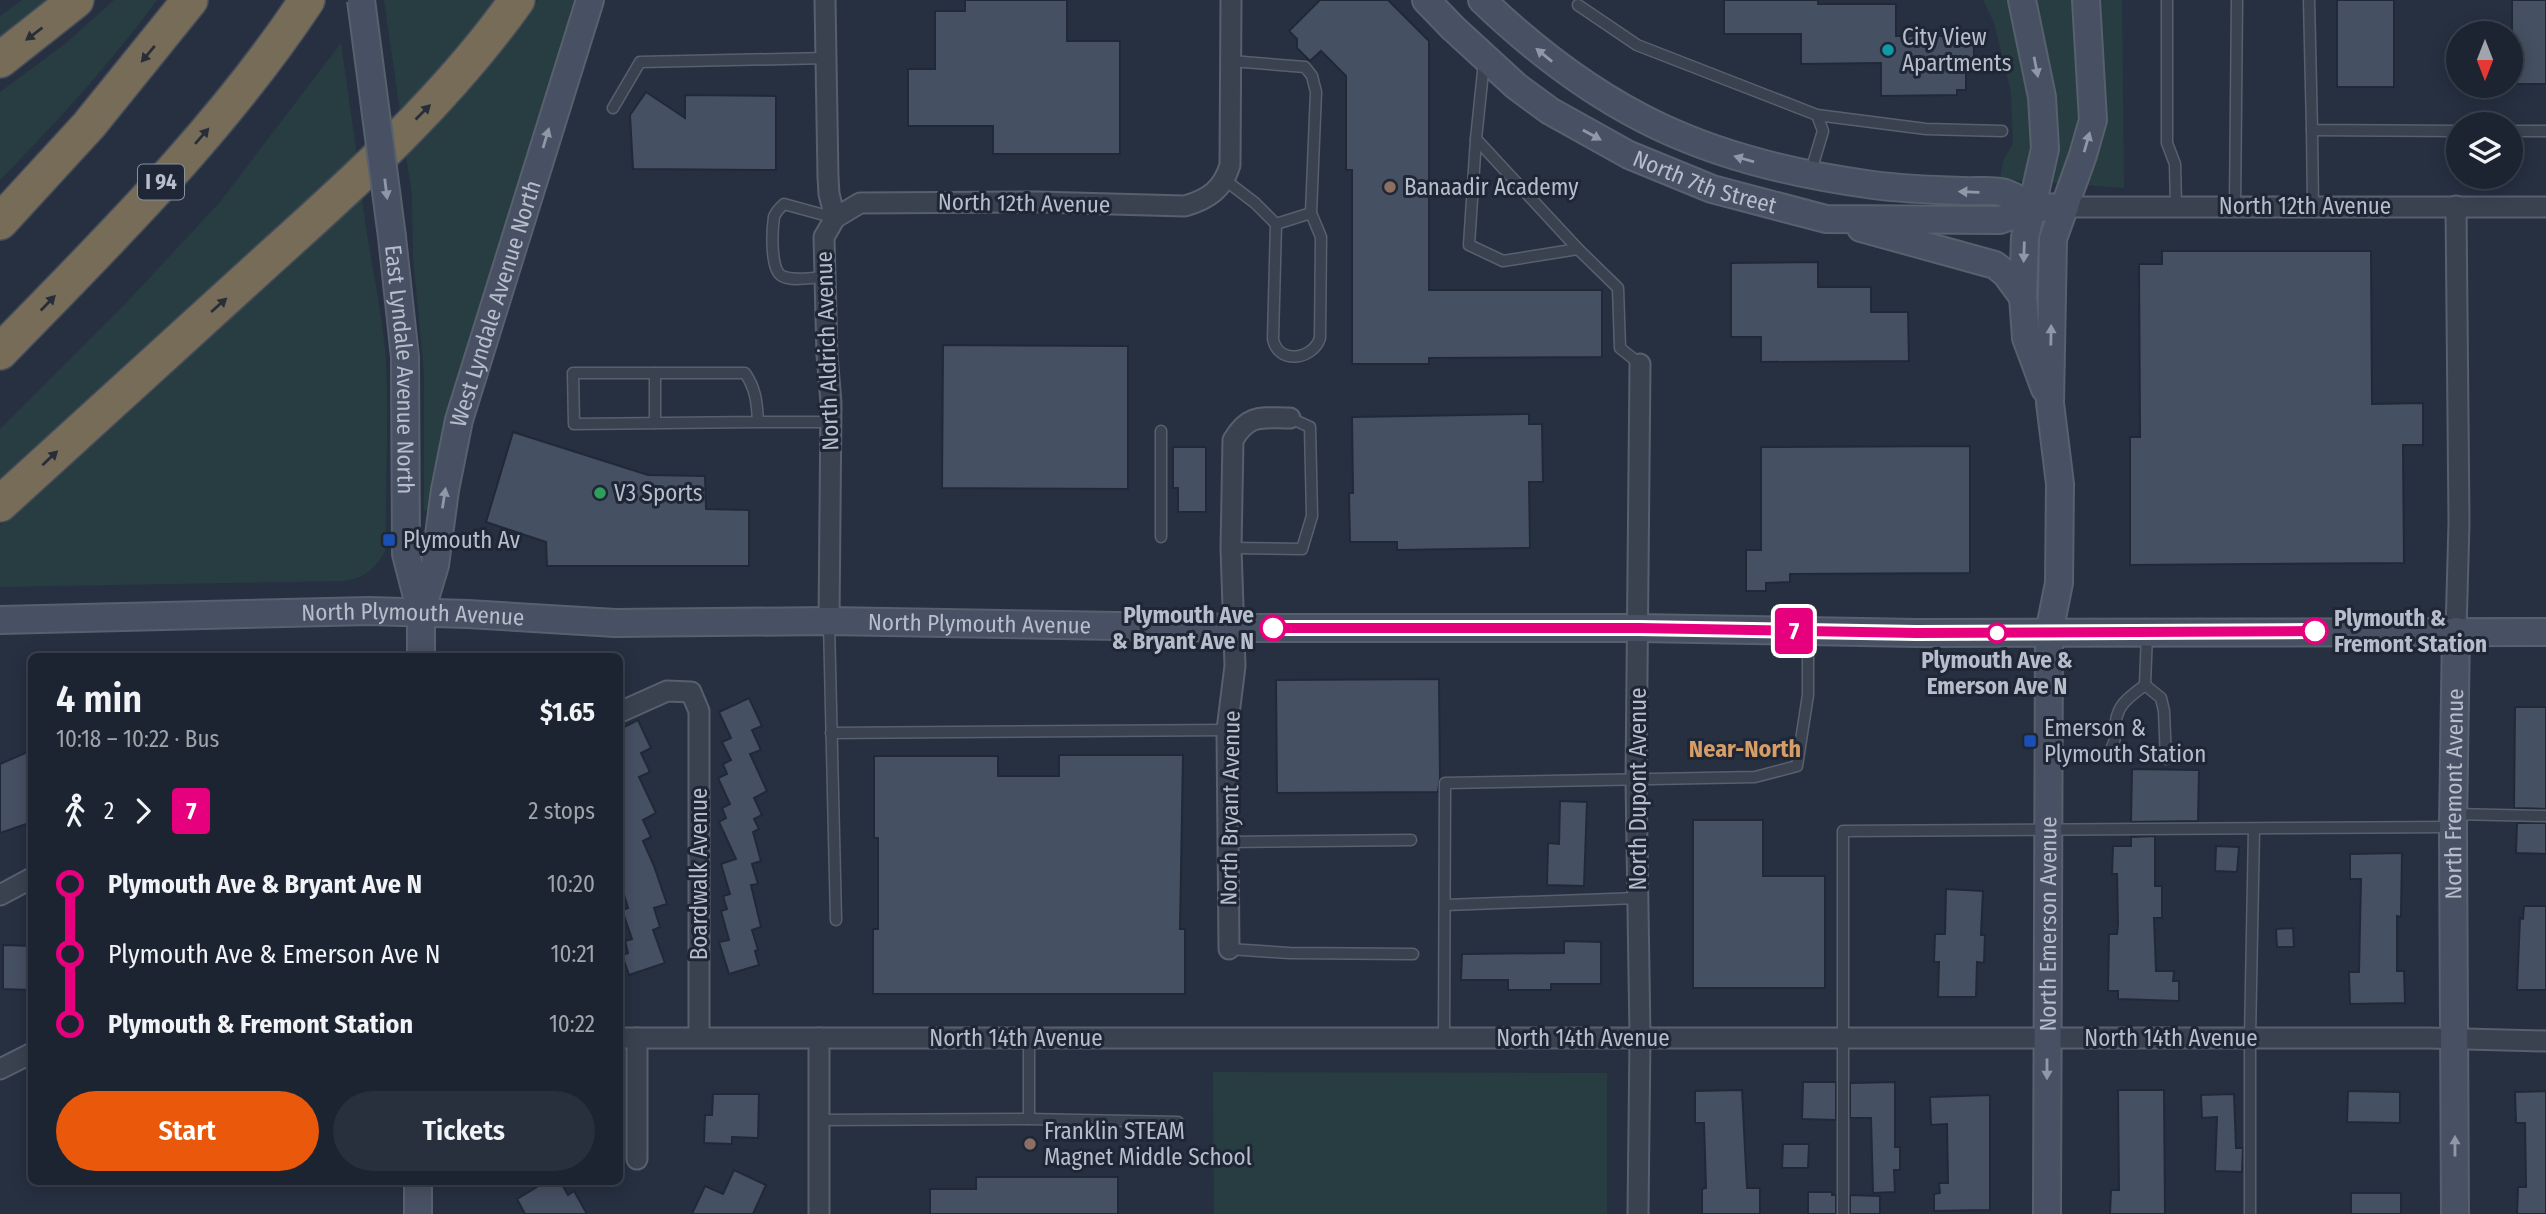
<!DOCTYPE html>
<meta charset="utf-8">
<style>
body{margin:0;font-family:"Fira Sans Condensed",sans-serif;background:#29303d;color:#f1f3f6;height:100vh;display:flex;flex-direction:column;font-size:26px;white-space:nowrap}
*{box-sizing:border-box;margin:0}
p{font-size:23px;color:#a0a4ab}
.icon{flex:none;width:38px;height:38px;fill:none;stroke:currentColor;stroke-width:2;stroke-linecap:round;stroke-linejoin:round}
.map{position:relative;flex:1;overflow:hidden}
.sheet{position:absolute;left:28px;top:653px;width:595px;height:532px;display:flex;flex-direction:column;background:#1c2431;border-radius:10px;box-shadow:0 4px 18px #0003,0 0 0 2px #3a414d}
.sheet>*{flex:none}
.badge{padding:0 14px;border-radius:5px;font-size:24px;line-height:46px}
.needle{width:46px;rotate:180deg}
.controls{position:absolute;left:2446px;top:21px;display:grid;gap:14px}
.controls a{display:grid;place-items:center;width:77px;height:77px;border-radius:50%;background:#1c2431;box-shadow:0 4px 18px #0003,0 0 0 2px #3a414d;font-size:35px}
.map>.badge{position:absolute;translate:-50% -50%;box-shadow:0 0 0 4px #fff}
.legs{display:flex;align-items:center;gap:10px;height:77px;padding:0 28px;font-size:23px}
.legs p{margin-inline-start:auto}
.overview{display:flex;align-items:center;justify-content:space-between;height:119px;padding:0 28px}
h1{font-size:38px;font-weight:600;line-height:52px}
.cta{display:flex;gap:14px;margin-top:auto;padding:14px 28px}
.cta a{flex:1;height:80px;border-radius:42px;background:#ea580c;color:#fff;font-size:28px;font-weight:600;line-height:80px;text-align:center}
.cta a+a{background:#29303d;color:#f1f3f6}
ul{padding:0 28px;list-style:none}
li{display:flex;align-items:center;gap:24px;height:70px;font-size:26px}
li i{display:grid;place-items:center;width:10px;height:100%;margin:0 9px;background:currentColor}
li i::after{content:'';width:18px;height:18px;margin:-9px;border:5px solid;border-radius:50%;background:#1c2431}
li p{margin-inline-start:auto}
li:first-child i{background:linear-gradient(#0000 50%,currentColor 0)}
li:last-child i{background:linear-gradient(currentColor 50%,#0000 0)}
.map>svg:first-child{display:block}
</style>
<div class="map">
<svg width="2546" height="1214" viewBox="0 0 2546 1214">
<rect width="100%" height="100%" fill="#263041"/>
<!-- green -->
<g fill="#283d41">
<polygon points="22,0 61,0 0,50 0,16"/>
<path d="M114,0H157C110,64 56,123 0,180V92L65,44Z"/>
<polygon points="384,0 503,0 401,118"/>
<polygon points="538,0 578,0 454,392 441,446 430,510 424,511 424,373 413,258 412,195 406,156 463,97"/>
<polygon points="1983,0 2122,0 2124,188 2000,179 2003,161 2013,143 2011,92 1994,23"/>
<polygon points="341,43 358,163 0,494 0,429 127,302 220,202"/>
<path d="M362,197C368,252 382,306 386,361C389,424 385,487 386,549C376,569 365,578 343,581L0,587V525L18,506Z"/>
<polygon points="1213,1072 1607,1073 1607,1214 1214,1214"/>
</g>
<!-- building -->
<g fill="#455062" stroke="#212938" stroke-width="2">
<polygon points="965,0 1067,0 1067,41 1120,41 1120,154 993,154 993,126 908,126 908,69 935,69 935,11 965,11"/>
<polygon points="1320,0 1388,0 1429,41 1429,290 1602,290 1602,357 1429,358 1429,364 1352,364 1352,170 1346,170 1346,76 1321,51 1310,61 1297,48 1297,39 1289,31"/>
<polygon points="1724,0 1818,0 1818,4 1896,4 1896,36 1974,36 1974,65 1966,65 1966,90 1957,90 1957,95 1881,96 1881,63 1801,64 1801,34 1724,34"/>
<rect x="2337" y="0" width="57" height="87"/>
<rect x="2512" y="0" width="34" height="84"/>
<polygon points="646,92 685,118 685,95 776,96 776,170 633,169 630,115"/>
<polygon points="2162,251 2371,251 2372,404 2423,403 2423,445 2403,445 2404,563 2130,565 2130,437 2140,437 2139,264 2162,264"/>
<polygon points="1818,262 1818,287 1871,287 1871,312 1908,312 1909,361 1761,362 1761,337 1731,337 1731,263"/>
<polygon points="943,345 1128,346 1128,489 942,488"/>
<polygon points="1529,414 1529,424 1542,424 1543,482 1529,482 1530,548 1397,550 1397,542 1350,542 1349,493 1353,493 1352,417"/>
<polygon points="513,432 648,475 705,476 706,509 749,510 749,566 547,566 546,542 486,522"/>
<polygon points="1970,446 1970,573 1790,574 1790,582 1766,583 1766,591 1746,591 1746,550 1761,550 1761,447"/>
<polygon points="1173,447 1206,447 1206,512 1178,512 1178,488 1173,488"/>
<polygon points="1439,679 1440,778 1438,792 1277,793 1276,680"/>
<polygon points="749,698 762,726 752,730 761,750 750,754 767,791 754,798 762,815 754,819 759,829 753,832 761,861 752,864 758,884 751,885 761,927 752,930 758,950 755,951 759,965 729,974 719,942 729,940 721,911 727,909 723,896 730,894 721,864 736,859 719,822 726,818 722,808 730,804 718,778 727,774 723,764 731,760 722,742 731,738 719,712"/>
<polygon points="2515,707 2546,707 2546,809 2514,808"/>
<polygon points="638,720 651,748 641,753 650,772 639,777 656,813 643,820 651,837 643,841 654,866 667,904 654,908 660,927 653,930 665,963 629,975 622,955 628,953 625,941 632,939 622,910 628,908 620,881 620,729"/>
<polygon points="32,750 32,822 0,833 0,764"/>
<polygon points="1059,755 1183,755 1180,929 1185,929 1185,994 873,994 873,929 878,929 878,838 874,838 874,756 998,756 998,776 1059,776"/>
<polygon points="2132,769 2199,770 2198,821 2131,822"/>
<polygon points="1560,801 1587,802 1584,886 1547,885 1548,843 1559,844"/>
<polygon points="1693,820 1763,820 1763,876 1825,876 1825,988 1693,988"/>
<polygon points="2517,823 2546,823 2546,854 2516,853"/>
<polygon points="2155,836 2155,886 2162,886 2162,918 2154,918 2156,971 2174,971 2173,981 2179,981 2179,1001 2118,999 2118,991 2108,991 2109,934 2117,934 2118,924 2117,874 2112,874 2113,846 2131,846 2131,837"/>
<polygon points="2216,846 2239,847 2237,872 2215,871"/>
<polygon points="2402,853 2401,917 2397,916 2397,971 2404,971 2405,1003 2350,1004 2349,972 2359,972 2361,879 2350,879 2350,854"/>
<polygon points="1946,889 1983,891 1981,935 1985,935 1984,963 1977,962 1976,997 1938,997 1939,962 1934,962 1935,934 1945,934"/>
<polygon points="2524,906 2546,906 2546,990 2517,990 2520,918 2523,919"/>
<polygon points="2293,928 2294,947 2277,947 2276,929"/>
<polygon points="1564,941 1601,942 1601,984 1551,984 1551,990 1508,990 1508,980 1461,980 1462,954 1564,953"/>
<polygon points="3,945 32,946 32,990 3,989"/>
<polygon points="1803,1082 1836,1082 1836,1120 1802,1119"/>
<polygon points="1895,1082 1895,1147 1900,1147 1900,1170 1894,1170 1895,1192 1873,1193 1871,1118 1850,1118 1850,1083"/>
<polygon points="1742,1090 1747,1188 1760,1188 1760,1214 1702,1214 1702,1189 1706,1188 1704,1123 1695,1123 1695,1091"/>
<polygon points="2118,1090 2164,1090 2165,1214 2110,1214 2111,1190 2119,1190"/>
<polygon points="2348,1091 2400,1092 2400,1123 2347,1122"/>
<polygon points="2546,1091 2546,1214 2517,1214 2518,1187 2526,1187 2525,1123 2516,1123 2515,1092"/>
<polygon points="713,1094 759,1094 758,1138 732,1137 732,1144 704,1143 705,1115 712,1115"/>
<polygon points="2234,1094 2236,1148 2243,1148 2242,1172 2215,1171 2217,1117 2202,1118 2201,1095"/>
<polygon points="1990,1095 1990,1210 1934,1211 1934,1194 1940,1193 1939,1183 1948,1183 1947,1124 1931,1125 1930,1097"/>
<polygon points="1783,1144 1809,1144 1808,1168 1782,1168"/>
<polygon points="734,1170 766,1185 753,1214 692,1214 705,1186 723,1194"/>
<polygon points="976,1177 1118,1177 1118,1214 930,1214 930,1189 976,1189"/>
<polygon points="547,1181 560,1181 568,1195 574,1191 587,1214 525,1214 517,1199"/>
<polygon points="1808,1192 1832,1192 1832,1195 1836,1195 1836,1214 1808,1214"/>
<rect x="2351" y="1193" width="50" height="21"/>
<polygon points="1850,1195 1880,1196 1880,1214 1850,1214"/>
</g>
<g fill="none" stroke-linecap="round" stroke-linejoin="round">
<defs>
<g id="lane">
<polyline points="2167,0 2167,143 2175,164 2176,206"/>
<polyline points="2309,0 2312,130 2459,131"/>
<polyline points="1578,5 1637,45 1817,115 1823,131 1810,174"/>
<polyline points="1484,62 1476,139 1578,249 1618,288 1620,348 1640,364"/>
<polyline points="613,108 640,62 827,58"/>
<polyline points="1817,115 1926,129 2002,131"/>
<polyline points="2312,130 2313,206"/>
<polyline points="2511,131 2546,131"/>
<polyline points="1476,139 1469,245 1503,261 1578,249"/>
<polyline points="1225,180 1255,203 1276,224 1311,213 1316,92 1312,76 1305,67 1231,61"/>
<polyline points="2235,206 2237,0"/>
<path d="M1276,224L1273,339C1278,365 1313,360 1320,338L1321,237L1311,213"/>
<path d="M826,277C814,277 793,282 782,276C770,270 772,230 774,217C776,211 780,208 784,204L835,218"/>
<polyline points="655,373 655,423"/>
<path d="M758,422L574,424L573,373H745C756,389 757,403 758,422H831"/>
<polyline points="1161,431 1161,537"/>
<polyline points="1231,548 1302,549 1312,516 1310,427 1290,418"/>
<polyline points="829,623 836,920"/>
<polyline points="2145,685 2161,698 2164,711 2166,759"/>
<polyline points="831,733 1227,730"/>
<path d="M2049,757L2106,755C2121,740 2111,731 2118,713C2122,701 2136,692 2145,685L2147,633"/>
<polyline points="2454,814 2546,816"/>
<polyline points="1228,842 1411,840"/>
<polyline points="1445,905 1638,898"/>
<polyline points="1229,949 1289,953 1413,954"/>
<polyline points="1029,1038 1029,1119"/>
<polyline points="1444,1038 1445,783 1755,777 1797,766 1808,695 1808,634"/>
<polyline points="819,1120 1029,1119 1178,1122"/>
<polyline points="1843,1214 1843,831 2450,827"/>
<polyline points="2250,1214 2250,1038 2254,829"/>
</g>
<g id="street">
<polyline points="825,0 828,177 829,194 835,218 824,237 827,355 831,403 829,621"/>
<polyline points="2065,207 2546,207"/>
<path d="M835,218L860,203L1038,202L1185,206C1209,199 1223,189 1230,165L1231,0"/>
<polyline points="2456,631 2459,523 2456,206"/>
<polyline points="620,712 667,691 691,692 699,711 699,1037"/>
<polyline points="0,895 32,878"/>
<path d="M1229,949L1227,730L1235,666L1231,548L1233,440C1249,413 1262,418 1290,418"/>
<polyline points="620,1038 2428,1038 2546,1041"/>
<polyline points="637,1038 637,1159"/>
<polyline points="819,1038 819,1214"/>
<polyline points="0,1069 32,1053"/>
<polyline points="1638,1214 1640,1037 1636,780 1640,364"/>
</g>
<g id="secondary">
<path id="s1" d="M1426,0L1453,28L1516,86L1550,111L1629,155L1712,189L1826,219L2000,220L2033,208L2065,207"/>
<path d="M1482,0C1602,115 1709,163 1873,185C1903,189 1932,190 1963,191C1976,192 1993,189 2005,193C2015,196 2024,203 2033,208"/>
<polyline points="2022,0 2042,97 2045,149 2025,237 2023,297 2026,338 2045,389"/>
<polyline points="1861,228 1995,265 2006,274 2023,297"/>
<path id="s2" d="M392,237L405,357L406,554L421,612V656"/>
<path id="s3" d="M421,612L435,565L445,490L459,420L590,0"/>
<path id="s4" d="M0,620L369,611L468,614L615,623L829,621L1235,628H1639L1916,633L2546,632"/>
<polyline points="418,1214 418,1181"/>
<path id="s5" d="M2047,1214L2049,633L2059,583L2060,484L2050,403L2053,239L2083,155L2093,120L2086,0"/>
<path id="s6" d="M2455,1214L2453,827L2456,631"/>
</g>
<g id="highway">
<polyline points="0,60 76,0"/>
<polyline points="0,222 89,125 190,0"/>
<path d="M0,352C108,241 221,130 307,0"/>
<path d="M0,504C90,421 181,340 271,257C359,178 448,97 517,0"/>
</g>
</defs>
<!-- lane casing -->
<use href="#lane" stroke="#58606e" stroke-width="13"/>
<!-- street casing -->
<use href="#street" stroke="#58606e" stroke-width="23"/>
<!-- secondary casing -->
<use href="#secondary" stroke="#58606e" stroke-width="30"/>
<!-- highway casing -->
<use href="#highway" stroke="#454d5b" stroke-width="38"/>
<!-- lane -->
<use href="#lane" stroke="#3a4250" stroke-width="10"/>
<!-- street -->
<use href="#street" stroke="#3a4250" stroke-width="19"/>
<!-- secondary -->
<use href="#secondary" stroke="#485163" stroke-width="26"/>
<!-- highway -->
<use href="#highway" stroke="#766c57" stroke-width="35"/>
<defs>
<polyline id="secondary-bridge" points="361,0 392,237"/>
</defs>
<!-- secondary-bridge casing -->
<use href="#secondary-bridge" stroke="#58606e" stroke-width="30" stroke-linecap="butt"/>
<!-- secondary-bridge -->
<use href="#secondary-bridge" stroke="#485163" stroke-width="26"/>
</g>
<!-- one-way arrows -->
<defs><path id="oneway-solid" d="M-6-.8H1V-3.2L6.5 0L1 3.2V.8H-6Z" transform="scale(1.75)"/></defs>
<g fill="#282e39">
<use href="#oneway-solid" transform="translate(34 34) rotate(143)"/>
<use href="#oneway-solid" transform="translate(148 54) rotate(130)"/>
<use href="#oneway-solid" transform="translate(423 112) rotate(-45)"/>
<use href="#oneway-solid" transform="translate(202 136) rotate(-49)"/>
<use href="#oneway-solid" transform="translate(48 303) rotate(-46)"/>
<use href="#oneway-solid" transform="translate(219 305) rotate(-42)"/>
<use href="#oneway-solid" transform="translate(50 458) rotate(-43)"/>
</g>
<g fill="#9097a7">
<use href="#oneway-solid" transform="translate(1544 55) rotate(-141)"/>
<use href="#oneway-solid" transform="translate(2036 67) rotate(79)"/>
<use href="#oneway-solid" transform="translate(1592 135) rotate(29)"/>
<use href="#oneway-solid" transform="translate(546 138) rotate(-73)"/>
<use href="#oneway-solid" transform="translate(2087 142) rotate(-74)"/>
<use href="#oneway-solid" transform="translate(1744 159) rotate(-164)"/>
<use href="#oneway-solid" transform="translate(386 189) rotate(83)"/>
<use href="#oneway-solid" transform="translate(1969 192) rotate(-178)"/>
<use href="#oneway-solid" transform="translate(2024 252) rotate(92)"/>
<use href="#oneway-solid" transform="translate(2051 335) rotate(-89)"/>
<use href="#oneway-solid" transform="translate(444 498) rotate(-81)"/>
<use href="#oneway-solid" transform="translate(2047 1069) rotate(90)"/>
<use href="#oneway-solid" transform="translate(2455 1146) rotate(-90)"/>
</g>
<g fill="none" stroke-linecap="round" stroke-linejoin="round">
<defs>
<polyline id="line-1" points="1273,628 1639,628 1916,633 2315,631"/>
</defs>
<!-- line-1 casing -->
<use href="#line-1" stroke="#fff" stroke-width="16"/>
<!-- line-1 -->
<use href="#line-1" stroke="#e6007e" stroke-width="10"/>
</g>
<!-- markers -->
<circle fill="#0f9aa8" stroke="#1f2736" stroke-width="2.5" cx="1888" cy="50" r="7"/>
<g fill="#8d6e63" stroke="#1f2736" stroke-width="2.5">
<circle cx="1390" cy="187" r="7"/>
<circle cx="1030" cy="1144" r="7"/>
</g>
<circle fill="#2e9e5b" stroke="#1f2736" stroke-width="2.5" cx="600" cy="493" r="7"/>
<g fill="#1a4fb4" stroke="#1f2736" stroke-width="2.5">
<rect x="382" y="533" width="14" height="14" rx="3.5"/>
<rect x="2023" y="734" width="14" height="14" rx="3.5"/>
</g>
<g fill="#fff" stroke="#e6007e" stroke-width="3.5">
<circle cx="1273" cy="628" r="12"/>
<circle cx="2315" cy="631" r="12"/>
<circle cx="1997" cy="633" r="9"/>
</g>
<g text-anchor="middle" stroke-width="6" stroke-linejoin="round" paint-order="stroke">
<!-- shield labels -->
<rect fill="#1f2736" stroke="#89909e" stroke-width="2" x="138" y="164.5" width="46" height="35" rx="5"/>
<g font-size="21" font-weight="bold" fill="#b7bdcb">
<text x="161" y="189">I 94</text>
</g>
<!-- poi labels -->
<g font-size="23" fill="#b7bdcb" stroke="#1f2736" text-anchor="start">
<text x="1902" y="45">City View<tspan x="1902" dy="26">Apartments</tspan></text>
<text x="1404" y="195">Banaadir Academy</text>
<text x="614" y="501">V3 Sports</text>
<text x="403" y="548">Plymouth Av</text>
<text x="2044" y="736">Emerson &amp;<tspan x="2044" dy="26">Plymouth Station</tspan></text>
<text x="1044" y="1139">Franklin STEAM<tspan x="1044" dy="26">Magnet Middle School</tspan></text>
</g>
<!-- street labels -->
<g font-size="23" fill="#b7bdcb" stroke="#1f2736">
<text dy="8" stroke="none"><textPath href="#s1" startOffset="338">North 7th Street</textPath></text>
<text transform="translate(1024 203) rotate(1)" y="8">North 12th Avenue</text>
<text x="2305" y="214">North 12th Avenue</text>
<text dy="8" stroke="none"><textPath href="#s3" startOffset="318">West Lyndale Avenue North</textPath></text>
<text transform="translate(827 351) rotate(-92)" y="8">North Aldrich Avenue</text>
<text dy="8" stroke="none"><textPath href="#s2" startOffset="133">East Lyndale Avenue North</textPath></text>
<text dy="8" stroke="none"><textPath href="#s4" startOffset="413">North Plymouth Avenue</textPath></text>
<text dy="8" stroke="none"><textPath href="#s4" startOffset="980">North Plymouth Avenue</textPath></text>
<text transform="translate(1638 789) rotate(-90)" y="8">North Dupont Avenue</text>
<text dy="8" stroke="none"><textPath href="#s6" startOffset="420">North Fremont Avenue</textPath></text>
<text transform="translate(1230 808) rotate(-89)" y="8">North Bryant Avenue</text>
<text transform="translate(699 874) rotate(-90)" y="8">Boardwalk Avenue</text>
<text dy="8" stroke="none"><textPath href="#s5" startOffset="290">North Emerson Avenue</textPath></text>
<text x="1016" y="1046">North 14th Avenue</text>
<text x="1583" y="1046">North 14th Avenue</text>
<text x="2171" y="1046">North 14th Avenue</text>
</g>
<!-- stop labels -->
<g font-size="23" font-weight="bold" fill="#b7bdcb" stroke="#1f2736" text-anchor="end">
<text x="1254" y="623">Plymouth Ave<tspan x="1254" dy="26">&amp; Bryant Ave N</tspan></text>
<text x="2334" y="626" text-anchor="start">Plymouth &amp;<tspan x="2334" dy="26">Fremont Station</tspan></text>
<text x="1997" y="668" text-anchor="middle">Plymouth Ave &amp;<tspan x="1997" dy="26">Emerson Ave N</tspan></text>
</g>
<!-- neighbourhood labels -->
<g font-size="24" font-weight="bold" fill="#d59d67" stroke="#1f2736">
<text x="1745" y="757">Near-North</text>
</g>
</g>
</svg>
<div class="controls">
<a><svg class="needle" viewBox="-14 -14 28 28"><path d="M0-13l5 13h-10z" fill="#e53935"/><path d="M0 13l5-13h-10z" fill="#a0a4ab"/></svg></a>
<a><svg class="icon" aria-label="layers" viewBox="0 0 24 24"><path d="M12 4l9 5-9 5-9-5zM3 14l9 5 9-5"/></svg></a>
</div>
<b class="badge" style="left:1794px;top:631px;background:#e6007e;color:#fff">7</b>
<section class="sheet">
<div class="overview"><div><h1>4 min</h1><p>10:18 – 10:22 · Bus</p></div><b>$1.65</b></div>
<div class="legs"><svg class="icon" aria-label="walk" viewBox="0 0 24 24"><circle cx="13" cy="4" r="2"/><path d="M13 8l-2 6 4 7M11 14l-3 7M7 12l3-4h3l4 4"/></svg>2<svg class="icon" aria-label="forward" viewBox="0 0 24 24"><path d="M9 5l7 7-7 7"/></svg><b class="badge" style="background:#e6007e;color:#fff">7</b><p>2 stops</p></div>
<ul>
<li><i style="color:#e6007e"></i><b>Plymouth Ave &amp; Bryant Ave N</b><p>10:20</p></li>
<li><i style="color:#e6007e"></i><span>Plymouth Ave &amp; Emerson Ave N</span><p>10:21</p></li>
<li><i style="color:#e6007e"></i><b>Plymouth &amp; Fremont Station</b><p>10:22</p></li>
</ul>
<div class="cta"><a>Start</a><a>Tickets</a></div>
</section>
</div>
